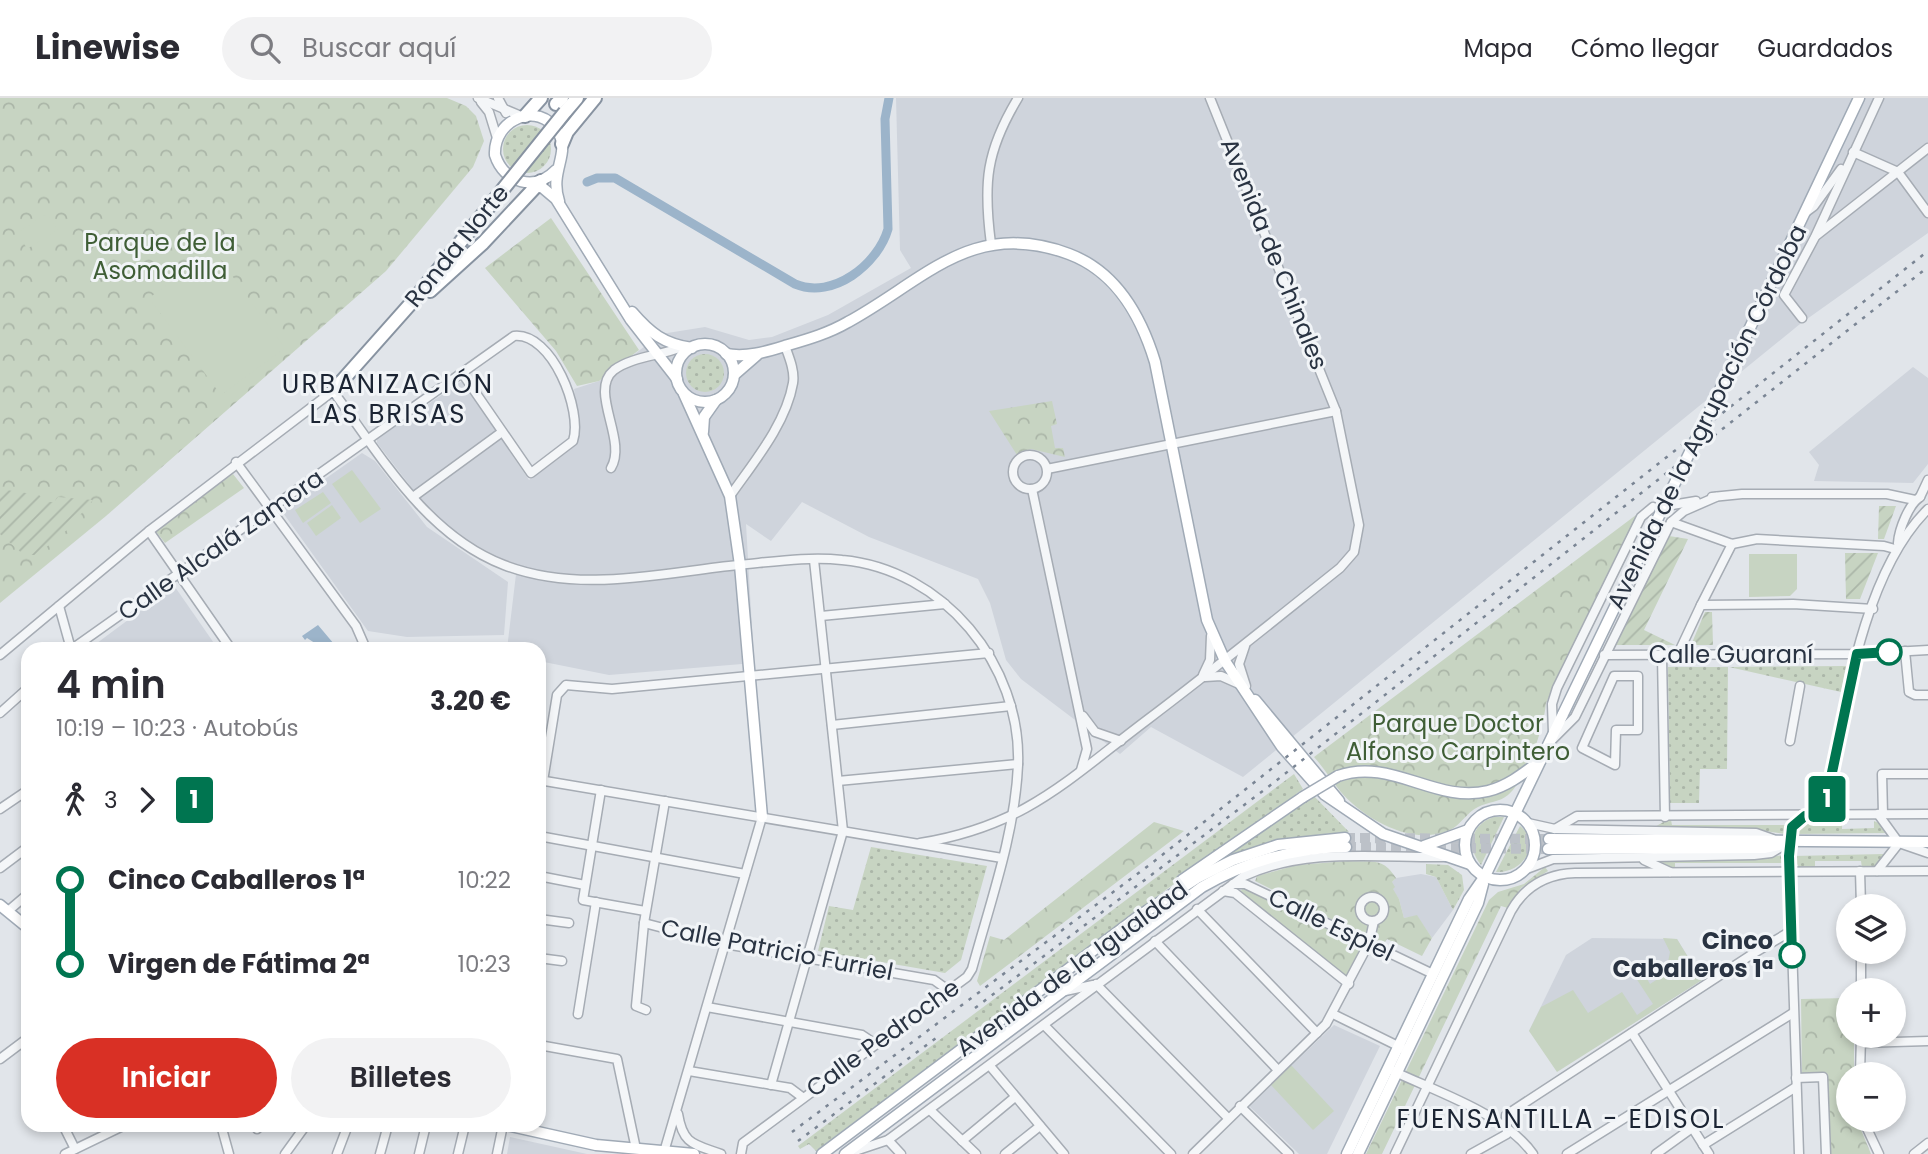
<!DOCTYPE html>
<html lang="es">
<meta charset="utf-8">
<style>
body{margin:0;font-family:Poppins,sans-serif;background:#f2f2f3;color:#2b2b33;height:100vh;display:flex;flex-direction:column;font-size:26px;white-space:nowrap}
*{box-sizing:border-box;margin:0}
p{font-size:23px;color:#7c7c81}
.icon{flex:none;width:38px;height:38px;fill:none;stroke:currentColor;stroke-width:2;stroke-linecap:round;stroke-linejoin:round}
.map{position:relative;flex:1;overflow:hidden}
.panel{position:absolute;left:21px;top:544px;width:525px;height:490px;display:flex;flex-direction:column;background:#fff;border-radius:21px;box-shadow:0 4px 10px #0003}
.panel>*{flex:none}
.badge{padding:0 14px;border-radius:5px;font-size:24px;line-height:46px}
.tools{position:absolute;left:1836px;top:796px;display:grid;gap:14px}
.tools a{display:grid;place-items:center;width:70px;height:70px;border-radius:50%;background:#fff;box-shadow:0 4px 10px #0003;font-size:35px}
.map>.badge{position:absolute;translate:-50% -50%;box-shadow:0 0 0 4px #fff}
.legs{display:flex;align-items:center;gap:10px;height:77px;padding:0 35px;font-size:23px}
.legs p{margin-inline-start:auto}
.headline{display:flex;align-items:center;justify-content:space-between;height:119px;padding:0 35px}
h1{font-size:38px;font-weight:600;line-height:52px}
.cta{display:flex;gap:14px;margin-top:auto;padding:14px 35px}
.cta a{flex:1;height:80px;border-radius:42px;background:#d93025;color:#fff;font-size:28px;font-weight:600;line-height:80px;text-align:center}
.cta a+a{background:#f2f2f3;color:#2b2b33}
ul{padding:0 35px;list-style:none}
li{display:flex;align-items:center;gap:24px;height:84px;font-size:26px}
li i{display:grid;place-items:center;width:10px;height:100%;margin:0 9px;background:currentColor}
li i::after{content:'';width:18px;height:18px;margin:-9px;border:5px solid;border-radius:50%;background:#fff}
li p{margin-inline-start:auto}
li:first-child i{background:linear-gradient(#0000 50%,currentColor 0)}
li:last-child i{background:linear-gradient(currentColor 50%,#0000 0)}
header{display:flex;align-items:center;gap:42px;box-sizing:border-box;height:98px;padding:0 35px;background:#fff;border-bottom:2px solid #e1e1e2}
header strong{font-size:33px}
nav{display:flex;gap:38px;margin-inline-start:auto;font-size:24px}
.search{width:490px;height:63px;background:#f2f2f3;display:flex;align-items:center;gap:18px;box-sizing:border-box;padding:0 24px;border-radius:38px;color:#7c7c81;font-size:26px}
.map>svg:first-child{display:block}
</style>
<header>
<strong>Linewise</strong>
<div class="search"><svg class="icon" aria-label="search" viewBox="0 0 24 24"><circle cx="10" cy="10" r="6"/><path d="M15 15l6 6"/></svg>Buscar aquí</div>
<nav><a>Mapa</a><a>Cómo llegar</a><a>Guardados</a></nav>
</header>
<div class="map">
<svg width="1928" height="1056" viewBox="0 0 1928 1056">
<defs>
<pattern id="grass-dots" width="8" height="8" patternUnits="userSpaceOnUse" patternTransform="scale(1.75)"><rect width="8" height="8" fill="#c7d4c2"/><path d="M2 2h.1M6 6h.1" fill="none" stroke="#abb6a8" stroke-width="1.8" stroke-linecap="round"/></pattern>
<pattern id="forest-crowns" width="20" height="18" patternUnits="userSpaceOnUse" patternTransform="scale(1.75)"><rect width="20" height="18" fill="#c7d4c2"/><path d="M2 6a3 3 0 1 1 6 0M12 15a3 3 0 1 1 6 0" fill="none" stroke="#abb6a8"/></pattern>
<pattern id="garden-furrows" width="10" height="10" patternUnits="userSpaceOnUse" patternTransform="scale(1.75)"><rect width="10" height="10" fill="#c7d4c2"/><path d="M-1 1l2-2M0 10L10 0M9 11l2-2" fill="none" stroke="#abb6a8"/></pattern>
</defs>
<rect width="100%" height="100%" fill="#e1e5ea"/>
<!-- built -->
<g fill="#cfd4dc">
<polygon points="896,0 1928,0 1928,135 1800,226 1243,679 1151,629 1120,656 1021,581 1006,562 990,505 978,481 869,439 802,404 771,443 746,426 754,565 609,577 539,563 539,551 507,551 517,468 485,455 449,430 425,407 377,345 377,341 462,283 529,382 578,345 580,325 574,291 599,283 661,236 705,229 749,242 772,239 828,217 911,170 900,152"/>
<polygon points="1913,269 1928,280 1928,366 1913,385 1814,383 1819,367 1809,354"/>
<polygon points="362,355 375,363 427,429 508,484 504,537 407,539 368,533 281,412"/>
<polygon points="175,489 218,551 89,551 163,496"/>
<polygon points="1421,776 1436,779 1453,812 1432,840 1417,818 1404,820 1399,801 1392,791 1392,784 1396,780"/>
<polygon points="1592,840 1677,841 1702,882 1603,944 1529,933 1566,857"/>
<polygon points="1334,927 1380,948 1327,1056 1299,1056 1249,1008"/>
<polygon points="510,1039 587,1056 507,1056"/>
</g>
<!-- grass -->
<g fill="url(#grass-dots)">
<circle cx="527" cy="51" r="24"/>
<circle cx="705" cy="275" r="19"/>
<polygon points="1846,568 1841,594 1729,569"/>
<polygon points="1668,569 1728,569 1727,671 1700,671 1699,705 1670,705"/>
<polygon points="1294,676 1303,691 1296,696 1297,700 1167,791 816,1053 809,1046 800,1051 798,1048"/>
<path d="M1312,696L1349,734C1297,737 1251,747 1205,770Z"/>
<path d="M1494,719H1504L1481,767C1466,749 1471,726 1494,719Z"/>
<polygon points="1842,721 1842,731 1874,730 1874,723 1881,726 1886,735 1793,736 1806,722"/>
<polygon points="1667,722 1671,722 1672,727 1789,727 1785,736 1751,731 1651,731"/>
<path d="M1520,728C1543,746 1522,776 1496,774Z"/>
<polygon points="871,749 987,768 961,862 945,875 818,853 829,808 853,812"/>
<polygon points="1884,756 1874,770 1862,770 1861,763 1815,763 1815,770 1799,770 1793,758"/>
<polygon points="1784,757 1786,765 1675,765 1675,771 1657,762 1761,760"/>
<polygon points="1426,766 1448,767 1462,777 1464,792 1453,812 1436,779 1426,776"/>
</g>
<!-- forest -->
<g fill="url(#forest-crowns)">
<polygon points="0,0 447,0 466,8 476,18 484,43 473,69 386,173 106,418 0,505"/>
<polygon points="551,120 639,252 599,283 577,288 556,253 485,170"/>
<polygon points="1052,303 1057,326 1051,328 1055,350 1063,350 1065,359 1031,351 1017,357 989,313"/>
<polygon points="233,376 244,390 165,445 154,431"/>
<path d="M1636,417L1627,441L1546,605C1544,629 1527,681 1508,697C1500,704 1488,704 1478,709C1467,714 1461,727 1450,732C1412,749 1364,721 1340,693C1331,682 1324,670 1314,659Z"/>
<polygon points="1154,724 1184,733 980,888 977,883 990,838 1004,842"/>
<path d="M1348,763C1372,764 1383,759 1396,780L1392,784L1395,789L1393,791L1399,801L1404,820L1417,817L1432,840L1422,858L1387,841L1383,847L1255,783L1257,778L1297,767Z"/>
<polygon points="1545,769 1548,773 1521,790 1508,810 1501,808 1382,1056 1366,1056 1489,802 1498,794 1524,786"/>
<polygon points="1244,790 1362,846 1347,879 1239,794"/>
<polygon points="1848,900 1848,938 1854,938 1854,976 1848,976 1848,1022 1857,1022 1871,1056 1827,1056 1824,979 1802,979 1801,901"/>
</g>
<!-- garden -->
<g fill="url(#garden-furrows)">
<polygon points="0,391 39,397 46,404 54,404 58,399 93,402 68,431 37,457 24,457 0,436"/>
<polygon points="1879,408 1896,408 1884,441 1878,441"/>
<polygon points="1669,438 1688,441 1644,532 1675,547 1616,547"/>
<polygon points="1845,455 1878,455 1860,501 1846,501"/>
<polygon points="1705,514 1712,514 1713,547 1691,547"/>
</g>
<!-- pitch -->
<g fill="#c7d4c2">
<polygon points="47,116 58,132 27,151 18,134"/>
<polygon points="214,153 285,250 221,297 149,200"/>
<polygon points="352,372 381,411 360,425 332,386"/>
<polygon points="323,394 331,405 303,425 295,412"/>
<polygon points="332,407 341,420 316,438 307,425"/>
<polygon points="1749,456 1797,456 1797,491 1790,498 1749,499"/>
<polygon points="1663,840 1677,841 1702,882 1557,974 1529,933 1541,909 1573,892 1588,915 1622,894 1637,917 1653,906 1632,874 1640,869 1650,886 1673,871 1668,864 1670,854"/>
<polygon points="1291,967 1334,1013 1313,1032 1271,987"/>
</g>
<!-- water -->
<polygon fill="#9cb4ca" points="318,527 334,546 321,549 307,540 305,542 302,538"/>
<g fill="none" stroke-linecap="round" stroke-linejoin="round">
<!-- canal -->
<path stroke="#9cb4ca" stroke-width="9" d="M587,84L597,80H615L795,186C833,202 878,166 888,131L885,21L889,0"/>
<!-- major-tunnel -->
<g stroke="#bcc1c8" stroke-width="10" stroke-dasharray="10 5" stroke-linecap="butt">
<polyline points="1345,740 1549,741"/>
<polyline points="1346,749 1548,751"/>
</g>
<defs>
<g id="minor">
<polyline points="478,0 521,18"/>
<polyline points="498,0 506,15"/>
<polyline points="481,4 489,14 497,40"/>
<polyline points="1853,54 1898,74 1928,115"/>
<polyline points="1806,114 1814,108 1841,71"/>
<polyline points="1817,137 1928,50"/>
<path d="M991,146C983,85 986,53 1018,0"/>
<polyline points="1802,220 1784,197 1815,139 1879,0"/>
<circle cx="1030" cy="374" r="17"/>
<polyline points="236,364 356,528 366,551"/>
<path d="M611,370C628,342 588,293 614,272C633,258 661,258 681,249"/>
<polyline points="1047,371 1336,313"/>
<polyline points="1032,391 1087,651 1081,672"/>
<path d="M730,398C753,365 786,326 793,285C795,273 789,259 785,248"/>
<polyline points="413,399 502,334"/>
<polyline points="1712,399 1742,396 1887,396 1915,402"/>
<polyline points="1920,399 1928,382"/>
<polyline points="1672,407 1696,403"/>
<polyline points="1671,424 1732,446 1757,441 1884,448 1895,451"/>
<polyline points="149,433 231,551"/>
<path d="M1898,445C1899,431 1909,406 1920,399"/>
<polyline points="1701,507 1732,446"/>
<polyline points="59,508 71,551"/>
<polyline points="821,518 945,506"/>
<polyline points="1245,548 1239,566 1246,588"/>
<path d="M72,551L514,238C552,234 583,313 573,343L531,375L462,275"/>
<polyline points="1905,553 1909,594 1915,597 1928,597"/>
<path d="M0,557L149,433L333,293C380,357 426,437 504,467C579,496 660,475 738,467C771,464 809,458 842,462C943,471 1022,567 1018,667C1015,736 990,805 972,871L967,879L743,1045L741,1056"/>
<polyline points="1604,557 1857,556 1928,552"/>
<polyline points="1662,558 1665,719"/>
<polyline points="1677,558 1701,507 1793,506 1873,511"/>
<polyline points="1203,577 1210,562 1211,538"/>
<polygon points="1614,578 1638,578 1638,632 1616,632 1615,667 1582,650"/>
<polyline points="1205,579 1221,578 1239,586"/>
<polyline points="0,615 28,590"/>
<polyline points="1083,618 1095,634 1121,643"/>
<polyline points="832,627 1011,608"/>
<polyline points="1553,635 1552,606 1557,590 1641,419 1653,409"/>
<polyline points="1552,642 1575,619 1671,424 1684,413 1716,399"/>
<polyline points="1790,643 1800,588"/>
<polyline points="539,682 1002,760"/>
<polyline points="543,683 557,597 566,587 612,591 989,555"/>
<polyline points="838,683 1018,666"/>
<polyline points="601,692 583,802 645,813"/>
<polyline points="0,711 28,692"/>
<polyline points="1878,716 1899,745 1928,755"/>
<polyline points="1883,716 1882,676 1928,676"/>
<path d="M1823,717C1843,623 1859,479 1928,411"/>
<polyline points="1528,725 1555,731 1756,735 1773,741"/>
<polyline points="1555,731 1577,718 1928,716"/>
<polyline points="539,738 745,776"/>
<path d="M920,745C1025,728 1066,683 1147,622C1212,573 1276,521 1340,470L1354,454L1359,427L1336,313L1210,0"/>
<polyline points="1644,762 1670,774"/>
<polyline points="0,770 28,749"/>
<polyline points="1524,772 1553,761 1754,757 1771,755 1781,749"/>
<polyline points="1860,773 1861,808"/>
<polyline points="1877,773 1899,745"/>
<polyline points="539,778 585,787"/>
<polyline points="1233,786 1245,786 1433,876"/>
<polyline points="1223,793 1235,795 1349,886"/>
<circle cx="1372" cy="811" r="12"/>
<polyline points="1197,811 1317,935"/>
<polyline points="8,813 28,796"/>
<polyline points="539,821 569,825"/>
<polyline points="644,825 725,846 934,882 948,892"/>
<polyline points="1155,843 1277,971"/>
<polyline points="1861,854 1861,892"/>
<polyline points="539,860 562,863"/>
<polyline points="1096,886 1228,1020"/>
<polyline points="1065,893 1093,887"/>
<polyline points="707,909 862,937 874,945"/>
<polyline points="646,912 636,908 644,825 665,703"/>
<polyline points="578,916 596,804"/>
<polyline points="1333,916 1402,950"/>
<polyline points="1044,927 1171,1056"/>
<polyline points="1632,935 1709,1056"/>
<polyline points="1861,945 1928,943"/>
<polyline points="539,947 617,961 636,1051"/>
<polyline points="0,961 28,940"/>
<polyline points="990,968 1064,1056"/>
<polyline points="689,973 790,990 802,999"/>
<path d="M1393,973C1437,994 1505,1016 1533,1056"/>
<polyline points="1860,976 1861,938"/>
<polyline points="1796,980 1823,979 1826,1056"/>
<polyline points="771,987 843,733 814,462"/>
<polyline points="1240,1008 1289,1056"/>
<polyline points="930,1012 976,1056"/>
<path d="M678,1016C683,1047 694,1046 721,1056"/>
<polyline points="1863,1022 1879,1056"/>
<polyline points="63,1027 75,1051"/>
<polyline points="221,1027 229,1056"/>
<polyline points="257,1031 261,1027"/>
<polyline points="888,1042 901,1056"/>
<polyline points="962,1043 1015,999"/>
<polyline points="1703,1047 1796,989"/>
<polyline points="664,1054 762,719"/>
<path d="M849,1055L888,1042L1244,778C1307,749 1379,760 1446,759"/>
<polyline points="65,1056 125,1027"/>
<polyline points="285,1056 306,1027"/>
<polyline points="337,1056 348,1027"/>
<polyline points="380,1056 388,1027"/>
<polyline points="419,1056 426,1027"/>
<polyline points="458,1056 465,1027"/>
<polyline points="497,1056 503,1027"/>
<polyline points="1005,1056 1040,1028"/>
<polyline points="1193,1056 1326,926 1369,845 1374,823"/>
<path d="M1395,1056L1511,813C1525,788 1547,776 1575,775L1928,773"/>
<polyline points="1471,1056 1507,1036 1506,1017 1754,855 1791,833"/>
<polyline points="1567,1056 1793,915"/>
<polyline points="1656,1056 1692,1030"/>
<polyline points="1799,1056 1789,758 1792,728 1804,719"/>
<polyline points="1914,1056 1928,1045"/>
</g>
<g id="major">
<path d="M556,72C535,94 504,85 495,57C493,22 538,1 558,34C571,56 549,73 559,103"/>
<polyline points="529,85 543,90 556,101 631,222 677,281"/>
<path d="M632,214C650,235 664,246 692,250"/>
<polyline points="1748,234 1859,0"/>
<circle cx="705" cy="275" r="29"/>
<path d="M726,256C748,260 768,253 788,247C809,241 829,235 848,224C925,182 972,120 1069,156C1117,174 1141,218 1155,264L1207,522L1225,563L1282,649L1324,696L1383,736L1470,766"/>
<polyline points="734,277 757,257"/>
<polyline points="684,296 730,398 740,467 762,719"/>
<polyline points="703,334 704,319 716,302"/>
<polyline points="1255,602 1339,703"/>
<path d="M1338,678C1391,659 1436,706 1488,693C1508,688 1524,675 1540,663"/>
<circle cx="1500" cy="747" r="35"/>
<polyline points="1549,741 1928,744"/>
<polyline points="1424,748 1468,732"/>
<polyline points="1548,751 1764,750 1779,747"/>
<polyline points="1182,782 1303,699"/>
<polyline points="0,807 28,830"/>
<polyline points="506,1027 596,1047 694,1056"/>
<polyline points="822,1056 1139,818 1197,780 1233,762 1278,747 1345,740"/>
<path d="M845,1056L1202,789C1247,763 1294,750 1346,749"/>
<polyline points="1347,1056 1469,801 1485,778 1563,616"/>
<polyline points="1358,1056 1478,805 1483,786"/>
</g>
<g id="highway">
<polyline points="556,6 562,0"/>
<polyline points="565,14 577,0"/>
<polyline points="525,18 541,0"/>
<polyline points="562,46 567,34 595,0"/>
<polyline points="430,193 483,145 541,83"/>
<polyline points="333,293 413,203 500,95"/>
</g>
</defs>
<!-- minor casing -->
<use href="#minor" stroke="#a6acb4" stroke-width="11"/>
<!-- major casing -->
<use href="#major" stroke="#a0aab6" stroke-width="13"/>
<!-- highway casing -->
<use href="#highway" stroke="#8893a1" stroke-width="16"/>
<!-- minor -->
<use href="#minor" stroke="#f4f6f8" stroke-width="8"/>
<!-- major -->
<use href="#major" stroke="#fff" stroke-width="10"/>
<!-- highway -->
<use href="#highway" stroke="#fff" stroke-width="12"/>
<!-- rail -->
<g stroke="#7a8594" stroke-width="2.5" stroke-dasharray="3.5 7" stroke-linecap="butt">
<polyline points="975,910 1272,686 1928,169"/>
<polyline points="792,1034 1152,765 1928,153"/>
<polyline points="798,1043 936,940"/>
</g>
<defs>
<g id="major-bridge">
<polyline points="1563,616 1748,234"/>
<polyline points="1303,699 1338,678"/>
</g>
<polyline id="highway-bridge" points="500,95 565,14"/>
</defs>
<!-- major-bridge casing -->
<use href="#major-bridge" stroke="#a0aab6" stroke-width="13" stroke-linecap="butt"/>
<!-- highway-bridge casing -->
<use href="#highway-bridge" stroke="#8893a1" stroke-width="16" stroke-linecap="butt"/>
<!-- major-bridge -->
<use href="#major-bridge" stroke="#fff" stroke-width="10"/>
<!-- highway-bridge -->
<use href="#highway-bridge" stroke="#fff" stroke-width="12"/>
</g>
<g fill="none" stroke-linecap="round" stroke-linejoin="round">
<defs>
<polyline id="line-1" points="1792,857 1789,758 1792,729 1805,718 1823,717 1857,556 1889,554"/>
</defs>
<!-- line-1 casing -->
<use href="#line-1" stroke="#fff" stroke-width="16"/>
<!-- line-1 -->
<use href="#line-1" stroke="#007550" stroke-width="10"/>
</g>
<!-- markers -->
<g fill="#fff" stroke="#007550" stroke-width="3.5">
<circle cx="1889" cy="554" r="12"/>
<circle cx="1792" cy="857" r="12"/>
</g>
<g text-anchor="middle" stroke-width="6" stroke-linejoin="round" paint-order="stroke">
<!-- park labels -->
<g font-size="24" fill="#3f5e36" stroke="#f1f4f7">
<text x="160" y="153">Parque de la<tspan x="160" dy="28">Asomadilla</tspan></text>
<text x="1458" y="634">Parque Doctor<tspan x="1458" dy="28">Alfonso Carpintero</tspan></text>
</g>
<!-- street labels -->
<g font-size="24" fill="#293342" stroke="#f1f4f7">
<text transform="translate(457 148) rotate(-51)" y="8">Ronda Norte</text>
<text transform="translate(1274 156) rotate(68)" y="8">Avenida de Chinales</text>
<text transform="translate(1707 319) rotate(-64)" y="8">Avenida de la Agrupación Córdoba</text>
<text transform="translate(221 447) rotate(-35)" y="8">Calle Alcalá Zamora</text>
<text x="1731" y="565">Calle Guaraní</text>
<text transform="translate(1331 827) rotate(26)" y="8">Calle Espiel</text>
<text transform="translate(777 852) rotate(11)" y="8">Calle Patricio Furriel</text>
<text transform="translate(1072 871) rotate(-36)" y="8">Avenida de la Igualdad</text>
<text transform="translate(883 940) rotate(-36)" y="8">Calle Pedroche</text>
</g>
<!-- stop labels -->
<g font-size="24" font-weight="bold" fill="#293342" stroke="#f1f4f7" text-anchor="end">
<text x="1773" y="851">Cinco<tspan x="1773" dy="28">Caballeros 1ª</tspan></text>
</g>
<!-- neighbourhood labels -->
<g font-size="26" letter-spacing="2" fill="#1b2433" stroke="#f1f4f7">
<text x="388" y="295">URBANIZACIÓN<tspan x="388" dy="30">LAS BRISAS</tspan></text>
<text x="1561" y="1030">FUENSANTILLA - EDISOL</text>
</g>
</g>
</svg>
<div class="tools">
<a><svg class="icon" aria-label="layers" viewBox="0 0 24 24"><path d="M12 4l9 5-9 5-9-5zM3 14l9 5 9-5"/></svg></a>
<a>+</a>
<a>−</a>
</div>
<b class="badge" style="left:1827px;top:701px;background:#007550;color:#fff">1</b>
<section class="panel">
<div class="headline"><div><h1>4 min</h1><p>10:19 – 10:23 · Autobús</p></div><b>3.20 €</b></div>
<div class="legs"><svg class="icon" aria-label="walk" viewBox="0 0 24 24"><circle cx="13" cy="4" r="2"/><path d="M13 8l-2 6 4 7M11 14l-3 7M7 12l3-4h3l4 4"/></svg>3<svg class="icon" aria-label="forward" viewBox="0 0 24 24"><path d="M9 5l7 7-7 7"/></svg><b class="badge" style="background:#007550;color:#fff">1</b></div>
<ul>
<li><i style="color:#007550"></i><b>Cinco Caballeros 1ª</b><p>10:22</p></li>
<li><i style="color:#007550"></i><b>Virgen de Fátima 2ª</b><p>10:23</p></li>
</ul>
<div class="cta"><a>Iniciar</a><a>Billetes</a></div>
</section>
</div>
